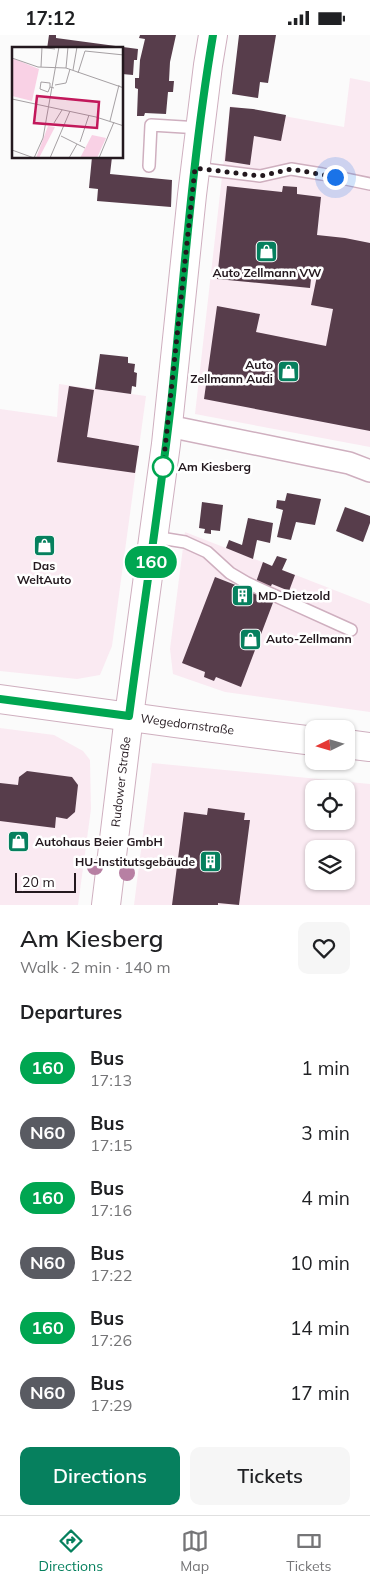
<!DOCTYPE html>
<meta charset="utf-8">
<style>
body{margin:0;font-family:Mulish,sans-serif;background:#f6f6f6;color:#202124;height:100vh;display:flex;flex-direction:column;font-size:19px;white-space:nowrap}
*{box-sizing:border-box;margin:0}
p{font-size:16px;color:#757577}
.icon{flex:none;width:28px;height:28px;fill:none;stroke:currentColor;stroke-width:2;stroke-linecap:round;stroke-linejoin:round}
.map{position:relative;height:870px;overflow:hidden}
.sheet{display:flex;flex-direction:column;background:#fff;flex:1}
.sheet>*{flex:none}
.badge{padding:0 10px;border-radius:16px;font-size:18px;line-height:32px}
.needle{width:32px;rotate:265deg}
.buttons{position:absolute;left:305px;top:685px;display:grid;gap:10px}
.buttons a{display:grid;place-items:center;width:50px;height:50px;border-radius:10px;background:#fff;box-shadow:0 1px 4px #0004;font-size:25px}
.scale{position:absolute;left:15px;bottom:12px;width:61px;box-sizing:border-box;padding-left:5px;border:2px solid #23181e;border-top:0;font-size:14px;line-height:18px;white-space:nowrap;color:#23181e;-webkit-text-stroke:4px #fff;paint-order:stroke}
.you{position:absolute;width:25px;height:25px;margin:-12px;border:4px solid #fff;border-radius:50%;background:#1a73e8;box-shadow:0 0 0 8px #1a73e833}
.map>.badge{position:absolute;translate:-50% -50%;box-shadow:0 0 0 2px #fff}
h2{padding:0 20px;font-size:19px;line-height:45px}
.round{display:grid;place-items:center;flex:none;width:52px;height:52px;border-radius:10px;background:#f6f6f6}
.overview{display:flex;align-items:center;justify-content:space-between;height:85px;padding:0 20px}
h1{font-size:24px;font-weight:600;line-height:38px}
.button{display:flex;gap:10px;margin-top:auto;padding:10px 20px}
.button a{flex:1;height:58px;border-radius:10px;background:#06805e;color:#fff;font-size:20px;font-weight:600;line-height:58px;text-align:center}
.button a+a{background:#f6f6f6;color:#202124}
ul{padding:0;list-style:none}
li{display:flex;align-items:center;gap:15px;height:65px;padding:0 20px}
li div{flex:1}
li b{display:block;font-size:19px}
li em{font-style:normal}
li .badge{min-width:55px;font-weight:700;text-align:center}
.status{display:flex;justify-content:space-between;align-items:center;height:35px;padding:0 25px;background:#fff;direction:ltr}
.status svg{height:14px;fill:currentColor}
.tab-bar{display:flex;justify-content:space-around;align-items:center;height:70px;border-top:1px solid #e0e0e0;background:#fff;font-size:14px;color:#757577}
.tab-bar a{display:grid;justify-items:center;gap:2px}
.tab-bar .on{color:#06805e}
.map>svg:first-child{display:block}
</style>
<div class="status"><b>17:12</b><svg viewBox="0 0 49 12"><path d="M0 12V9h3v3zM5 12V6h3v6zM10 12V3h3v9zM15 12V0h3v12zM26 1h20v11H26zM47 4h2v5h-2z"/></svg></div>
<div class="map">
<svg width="370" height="870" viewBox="0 0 370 870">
<rect width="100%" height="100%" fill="#fbfbfb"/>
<!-- built -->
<g fill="#faeaf2" fill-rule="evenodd">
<polygon points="350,43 370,47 370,412 195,379 230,71 344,92"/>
<polygon points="59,349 146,361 112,611 100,640 77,644 0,636 0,374 57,382"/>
<polygon points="185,497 370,569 370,677 225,657 173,639 170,614"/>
<polygon points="0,693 54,700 83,716 90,725 91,774 78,870 0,870"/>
<path d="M152,728L370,749V870H134ZM314,754H346V786H314ZM314,814H346V846H314Z"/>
</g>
<!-- building -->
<g fill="#573d4b">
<polygon points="49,0 56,0 56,3 138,14 137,25 134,25 133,40 122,39 122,14 47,14"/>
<polygon points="140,0 176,0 170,27 169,46 174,46 173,57 168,57 166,79 145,78 144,81 137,81 138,54 135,53 135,43 139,43 140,25 145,4 139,3"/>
<polygon points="239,0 276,0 268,48 260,47 258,63 232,59"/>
<polygon points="230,72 253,74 286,80 281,106 254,101 250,130 225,126"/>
<polygon points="92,122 112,122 110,139 172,145 171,172 97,166 98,154 89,153"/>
<polygon points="227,151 282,157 283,151 297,152 297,159 321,162 317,200 345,203 370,208 370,396 204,364 217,271 260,279 256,297 326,311 333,274 311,270 318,236 312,235 310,253 217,244"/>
<polygon points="100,319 128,322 128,328 135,329 134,337 137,338 136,352 132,351 131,359 95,354"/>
<polygon points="69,351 94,355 87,402 139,411 135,438 57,427"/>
<polygon points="287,458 321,464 315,490 296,487 291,505 277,502 283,475 276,473 277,465 285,466"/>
<polygon points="202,467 223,470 220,496 211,495 211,499 204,498 205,494 199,493"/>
<polygon points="345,472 370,481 370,488 363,507 336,496"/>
<polygon points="248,483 273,488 270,508 257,505 253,524 226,513 229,505 242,510"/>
<polygon points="277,521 287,524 282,535 295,540 289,556 272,549 270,553 256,547 263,527 272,531"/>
<polygon points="215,542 274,565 241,652 216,642 214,646 204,642 205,637 182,628"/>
<polygon points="27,736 72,742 78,750 75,777 67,784 56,782 55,793 0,786 0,748 18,750 19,742"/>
<polygon points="208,773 245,778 244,785 250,785 239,870 218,868 218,870 172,870 184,777 207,780"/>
</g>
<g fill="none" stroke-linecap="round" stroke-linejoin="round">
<defs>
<g id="lane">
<polyline points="149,131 151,90 200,93"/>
<polyline points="195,133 260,141 291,134 322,139 370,149"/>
<polyline points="154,502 185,507 207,517 230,538 247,548 351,595"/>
</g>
<polyline id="street" points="168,391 349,428 370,436"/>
<g id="secondary">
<path id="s1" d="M0,664L174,688L314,706"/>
<polyline points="346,709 370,712"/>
<path id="s2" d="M106,870L129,681L166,409L192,160L208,30L213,0"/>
</g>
</defs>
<!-- lane casing -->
<use href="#lane" stroke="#cfafbf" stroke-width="14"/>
<!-- street casing -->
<use href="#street" stroke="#cfafbf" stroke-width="24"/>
<!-- secondary casing -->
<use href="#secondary" stroke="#cfafbf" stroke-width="30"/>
<!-- lane -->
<use href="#lane" stroke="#fff" stroke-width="11"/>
<!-- street -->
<use href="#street" stroke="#fff" stroke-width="21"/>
<!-- secondary -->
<use href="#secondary" stroke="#fff" stroke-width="28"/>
</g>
<!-- trees -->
<g fill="#b780a3">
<circle cx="95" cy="832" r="8"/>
<circle cx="127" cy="838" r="8"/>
</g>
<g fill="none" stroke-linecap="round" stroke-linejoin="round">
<defs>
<path id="line" d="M0,664L129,681C143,574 160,467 172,360C184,241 193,118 213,0"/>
</defs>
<!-- line casing -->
<use href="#line" stroke="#fff" stroke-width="11"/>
<!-- line -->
<use href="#line" stroke="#00a651" stroke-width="8"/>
<!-- walk -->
<polyline stroke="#23181e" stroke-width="5" stroke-dasharray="0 9" points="163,432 195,133 260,141 291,134 335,142"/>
</g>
<!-- icons -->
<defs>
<symbol id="shop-square" viewBox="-11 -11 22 22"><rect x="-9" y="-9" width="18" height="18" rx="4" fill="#06805e" stroke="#fff"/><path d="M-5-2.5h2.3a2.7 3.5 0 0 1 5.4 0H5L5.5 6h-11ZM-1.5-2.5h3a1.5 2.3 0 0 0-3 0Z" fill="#fff"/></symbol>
<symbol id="building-square" viewBox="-11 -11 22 22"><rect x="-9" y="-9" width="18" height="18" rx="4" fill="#06805e" stroke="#fff"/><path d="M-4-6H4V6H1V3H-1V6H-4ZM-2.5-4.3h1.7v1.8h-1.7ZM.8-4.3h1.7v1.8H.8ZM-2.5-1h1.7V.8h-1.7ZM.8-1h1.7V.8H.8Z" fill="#fff"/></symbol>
</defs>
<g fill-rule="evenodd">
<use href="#shop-square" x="254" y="204" width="25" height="25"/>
<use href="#shop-square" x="276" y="324" width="25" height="25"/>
<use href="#shop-square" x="32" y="498" width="25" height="25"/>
<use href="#building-square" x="230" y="548" width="25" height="25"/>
<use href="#shop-square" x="238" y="592" width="25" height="25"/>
<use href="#shop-square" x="6" y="794" width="25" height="25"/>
<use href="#building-square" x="198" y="814" width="25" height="25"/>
</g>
<!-- markers -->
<circle fill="#fff" stroke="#00a651" stroke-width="2.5" cx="163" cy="432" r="10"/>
<g text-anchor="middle" stroke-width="5" stroke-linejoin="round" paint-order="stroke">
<!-- poi labels -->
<g font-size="12" font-weight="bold" fill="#23181e" stroke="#fff" text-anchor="start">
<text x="267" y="242" text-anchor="middle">Auto Zellmann VW</text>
<text x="273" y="334" text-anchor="end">Auto<tspan x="273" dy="14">Zellmann Audi</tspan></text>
<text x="44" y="535" text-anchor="middle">Das<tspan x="44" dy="14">WeltAuto</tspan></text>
<text x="258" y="565">MD-Dietzold</text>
<text x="266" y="608">Auto-Zellmann</text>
<text x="35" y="811">Autohaus Beier GmbH</text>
<text x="195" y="831" text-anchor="end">HU-Institutsgebäude</text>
</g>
<!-- stop labels -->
<g font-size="12" font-weight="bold" fill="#23181e" stroke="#fff" text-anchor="start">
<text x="178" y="436">Am Kiesberg</text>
</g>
<!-- street labels -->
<g font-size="12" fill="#23181e" stroke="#fff">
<text dy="4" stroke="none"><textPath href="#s1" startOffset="189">Wegedornstraße</textPath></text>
<text dy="4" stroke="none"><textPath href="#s2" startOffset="124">Rudower Straße</textPath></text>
</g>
</g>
<!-- overview -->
<g transform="translate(12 12)">
<rect width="111" height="111" fill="#fbfbfb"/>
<path d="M0,11L27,22L20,54L0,49ZM36,79L43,80L27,111H24ZM80,88L94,91L85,111H68Z" fill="#f9d1e5"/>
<path fill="none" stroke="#a5a0a3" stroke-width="1" d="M26,0L43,2M0,11L26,20L54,21L112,41M29,20L30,0M54,21L56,0M61,23L65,0M66,26L73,4L112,8M43,38L54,36L58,22M38,40V36L29,35L28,42L36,45L38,40L42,41M0,52L84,70L112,79M98,74L107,38M42,76L50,63M49,89L73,101M68,95L77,68M0,103L22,111M22,111L31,91L47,0M38,111L58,64M57,111L65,97M87,111L102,75"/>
<path fill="#c2185b" fill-opacity="0.15" stroke="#c2185b" stroke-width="2.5" d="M25,49L87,55L85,81L22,76Z"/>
<rect width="111" height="111" fill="none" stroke="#23181e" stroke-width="2.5"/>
</g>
</svg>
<div class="buttons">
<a><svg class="needle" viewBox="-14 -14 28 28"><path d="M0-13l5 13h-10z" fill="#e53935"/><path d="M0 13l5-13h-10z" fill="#757577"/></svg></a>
<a><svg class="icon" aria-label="locate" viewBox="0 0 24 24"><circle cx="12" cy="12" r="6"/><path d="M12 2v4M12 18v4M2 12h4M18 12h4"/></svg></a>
<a><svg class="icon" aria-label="layers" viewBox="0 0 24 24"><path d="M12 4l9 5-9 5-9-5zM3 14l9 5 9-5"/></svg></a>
</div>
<div class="scale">20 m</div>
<div class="you" style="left:335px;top:142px"></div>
<b class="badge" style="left:151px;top:527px;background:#00a651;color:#fff">160</b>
</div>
<section class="sheet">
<div class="overview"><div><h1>Am Kiesberg</h1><p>Walk · 2 min · 140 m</p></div><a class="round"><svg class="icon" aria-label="heart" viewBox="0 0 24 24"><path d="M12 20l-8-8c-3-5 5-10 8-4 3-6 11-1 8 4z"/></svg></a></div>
<h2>Departures</h2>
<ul>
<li><span class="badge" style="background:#00a651;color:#fff">160</span><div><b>Bus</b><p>17:13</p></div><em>1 min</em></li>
<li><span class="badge" style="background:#595b62;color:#fff">N60</span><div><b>Bus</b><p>17:15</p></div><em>3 min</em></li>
<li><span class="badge" style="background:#00a651;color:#fff">160</span><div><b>Bus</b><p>17:16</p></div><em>4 min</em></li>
<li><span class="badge" style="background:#595b62;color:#fff">N60</span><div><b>Bus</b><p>17:22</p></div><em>10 min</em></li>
<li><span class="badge" style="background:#00a651;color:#fff">160</span><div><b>Bus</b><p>17:26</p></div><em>14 min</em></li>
<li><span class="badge" style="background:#595b62;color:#fff">N60</span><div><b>Bus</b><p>17:29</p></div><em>17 min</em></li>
</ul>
<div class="button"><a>Directions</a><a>Tickets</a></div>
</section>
<nav class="tab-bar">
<a class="on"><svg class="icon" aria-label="directions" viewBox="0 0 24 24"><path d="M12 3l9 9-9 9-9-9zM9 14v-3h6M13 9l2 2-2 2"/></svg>Directions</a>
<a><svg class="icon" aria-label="map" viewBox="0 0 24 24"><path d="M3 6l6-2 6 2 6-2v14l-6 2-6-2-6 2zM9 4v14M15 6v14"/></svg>Map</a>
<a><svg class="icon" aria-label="tickets" viewBox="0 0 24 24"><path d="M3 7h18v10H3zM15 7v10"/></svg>Tickets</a>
</nav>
